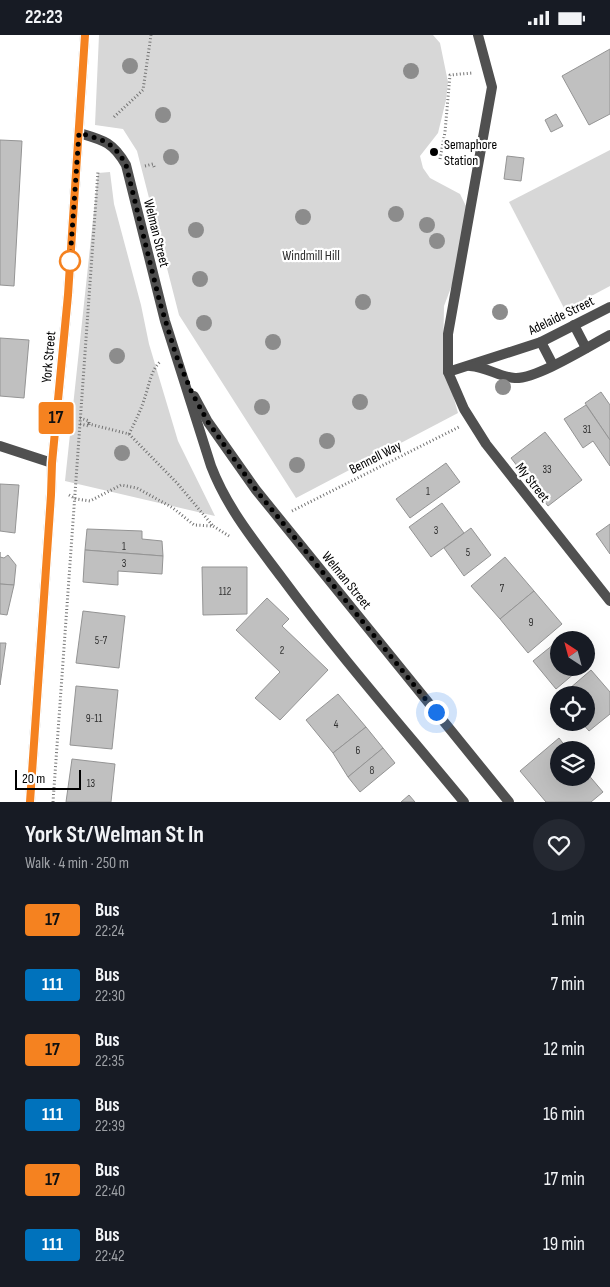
<!DOCTYPE html>
<meta charset="utf-8">
<style>
body{margin:0;font-family:"Sofia Sans Condensed",sans-serif;background:#242831;color:#f1f3f6;height:100vh;display:flex;flex-direction:column;font-size:19px;white-space:nowrap}
*{box-sizing:border-box;margin:0}
p{font-size:16px;color:#9ea1a6}
.icon{flex:none;width:28px;height:28px;fill:none;stroke:currentColor;stroke-width:2;stroke-linecap:round;stroke-linejoin:round}
.map{position:relative;height:767px;overflow:hidden}
.side{display:flex;flex-direction:column;background:#171b24;flex:1}
.side>*{flex:none}
.badge{padding:0 10px;border-radius:4px;font-size:18px;line-height:32px}
.needle{width:32px;rotate:324deg}
.buttons{position:absolute;left:550px;top:596px;display:grid;gap:10px}
.buttons a{display:grid;place-items:center;width:45px;height:45px;border-radius:50%;background:#171b24;box-shadow:0 5px 20px #0002;font-size:25px}
.scale{position:absolute;left:15px;bottom:12px;width:66px;box-sizing:border-box;padding-left:5px;border:2px solid #000;border-top:0;font-size:14px;line-height:18px;white-space:nowrap;color:#000;-webkit-text-stroke:4px #fff;paint-order:stroke}
.you{position:absolute;width:25px;height:25px;margin:-12px;border:4px solid #fff;border-radius:50%;background:#1a73e8;box-shadow:0 0 0 8px #1a73e833}
.map>.badge{position:absolute;translate:-50% -50%;box-shadow:0 0 0 2px #fff}
.round{display:grid;place-items:center;flex:none;width:52px;height:52px;border-radius:26px;background:#242831}
.headline{display:flex;align-items:center;justify-content:space-between;height:85px;padding:0 25px}
h1{font-size:24px;font-weight:700;line-height:38px}
ul{padding:0;list-style:none}
li{display:flex;align-items:center;gap:15px;height:65px;padding:0 25px}
li div{flex:1}
li b{display:block;font-size:19px}
li em{font-style:normal}
li .badge{min-width:55px;font-weight:700;text-align:center}
.status{display:flex;justify-content:space-between;align-items:center;height:35px;padding:0 25px;background:#171b24;direction:ltr}
.status svg{height:14px;fill:currentColor}
.map>svg:first-child{display:block}
</style>
<div class="status"><b>22:23</b><svg viewBox="0 0 49 12"><path d="M0 12V9h3v3zM5 12V6h3v6zM10 12V3h3v9zM15 12V0h3v12zM26 1h20v11H26zM47 4h2v5h-2z"/></svg></div>
<div class="map">
<svg width="610" height="767" viewBox="0 0 610 767">
<rect width="100%" height="100%" fill="#fff"/>
<!-- green -->
<g fill="#d7d7d7">
<polygon points="99,0 433,0 440,8 448,47 446,65 438,98 420,121 423,133 430,143 460,159 467,173 455,242 444,271 443,325 458,378 296,463 179,280 137,116 123,94 95,90"/>
<polygon points="610,115 610,251 565,275 509,167"/>
<polygon points="110,137 114,169 141,270 149,309 178,406 215,481 65,446 98,138"/>
</g>
<!-- building -->
<g fill="#c0c0c0" stroke="#949494">
<polygon points="610,14 610,79 589,90 562,41"/>
<polygon points="556,79 563,91 551,97 545,85"/>
<polygon points="0,105 22,106 14,251 0,250"/>
<polygon points="507,121 524,123 521,146 504,144"/>
<polygon points="0,303 29,305 24,363 0,361"/>
<polygon points="601,357 610,370 610,405 585,368"/>
<polygon points="586,370 610,405 610,431 593,406 583,413 564,384"/>
<polygon points="545,397 582,445 548,471 511,423"/>
<polygon points="446,428 460,447 410,483 396,464"/>
<polygon points="0,449 19,450 15,498 0,496"/>
<polygon points="442,468 464,498 431,522 409,492"/>
<polygon points="610,489 610,519 596,499"/>
<polygon points="471,493 491,520 464,541 444,513"/>
<polygon points="87,494 142,496 142,504 162,506 163,521 85,515"/>
<polygon points="85,515 163,521 162,539 118,536 118,550 83,547"/>
<polygon points="0,517 0,522 4,523 8,520 16,530 14,550 0,549"/>
<polygon points="505,522 534,556 500,584 471,551"/>
<polygon points="202,532 247,532 247,579 203,580"/>
<polygon points="0,549 14,550 7,580 0,579"/>
<polygon points="534,556 562,589 528,618 500,584"/>
<polygon points="267,563 289,584 282,591 328,635 280,685 255,663 280,637 236,595"/>
<polygon points="83,576 125,581 119,633 76,628"/>
<polygon points="566,599 571,605 559,605"/>
<polygon points="559,605 559,632 582,632 556,654 533,626"/>
<polygon points="0,608 6,608 0,650"/>
<polygon points="591,635 610,657 610,679 589,696 582,688 586,688 586,660 562,660"/>
<polygon points="76,651 118,655 112,714 70,710"/>
<polygon points="338,659 366,692 333,718 306,685"/>
<polygon points="366,692 383,713 348,742 333,718"/>
<polygon points="559,703 568,715 559,715 559,742 586,742 586,737 603,757 591,767 546,767 520,736"/>
<polygon points="383,713 395,728 360,757 348,742"/>
<polygon points="72,724 115,729 111,767 66,767"/>
<polygon points="409,760 415,767 401,767"/>
</g>
<g fill="none" stroke-linecap="round" stroke-linejoin="round">
<!-- path -->
<g stroke="#727272" stroke-width="3" stroke-dasharray="1 2.5" stroke-linecap="butt">
<polyline points="114,82 143,55 151,0"/>
<polyline points="440,124 445,97 450,40 472,38"/>
<polyline points="145,131 153,129 155,134"/>
<polyline points="80,383 89,386 89,389"/>
<path d="M80,389L89,391V389L129,399C135,387 141,375 145,362C149,351 151,334 161,326"/>
<polyline points="129,399 177,448 213,491"/>
<polyline points="69,460 76,464 90,466 121,450 137,453 173,473 194,490 213,491 229,501"/>
<polyline points="292,476 459,392"/>
<polyline points="53,767 98,136"/>
</g>
<!-- service -->
<polyline stroke="#505050" stroke-width="10" points="448,337 448,299 492,52 478,0"/>
<!-- minor -->
<g stroke="#505050" stroke-width="10">
<path d="M79,98C103,105 113,107 126,130L165,286L211,431C227,473 255,507 282,543C339,620 403,693 464,767"/>
<polyline points="610,272 541,307 448,337 464,374 486,409 610,566"/>
<polyline points="574,290 586,313"/>
<polyline points="541,307 553,330"/>
<path d="M470,331C487,332 499,342 515,343C537,344 589,311 610,300"/>
<polyline points="194,361 208,387 256,455 509,767"/>
</g>
<!-- tertiary -->
<g stroke="#505050" stroke-width="10">
<polyline points="0,411 52,428"/>
<polyline points="30,767 51,459 52,428 68,260 85,0"/>
</g>
</g>
<!-- trees -->
<g fill="#8c8c8c">
<circle cx="130" cy="31" r="8"/>
<circle cx="411" cy="36" r="8"/>
<circle cx="163" cy="80" r="8"/>
<circle cx="171" cy="122" r="8"/>
<circle cx="396" cy="179" r="8"/>
<circle cx="303" cy="182" r="8"/>
<circle cx="427" cy="190" r="8"/>
<circle cx="196" cy="195" r="8"/>
<circle cx="437" cy="206" r="8"/>
<circle cx="200" cy="244" r="8"/>
<circle cx="363" cy="267" r="8"/>
<circle cx="500" cy="277" r="8"/>
<circle cx="204" cy="288" r="8"/>
<circle cx="273" cy="307" r="8"/>
<circle cx="117" cy="321" r="8"/>
<circle cx="503" cy="352" r="8"/>
<circle cx="360" cy="367" r="8"/>
<circle cx="262" cy="372" r="8"/>
<circle cx="327" cy="406" r="8"/>
<circle cx="122" cy="418" r="8"/>
<circle cx="297" cy="430" r="8"/>
</g>
<g fill="none" stroke-linecap="round" stroke-linejoin="round">
<defs>
<polyline id="line" points="30,767 51,460 52,428 68,260 85,0"/>
</defs>
<!-- line casing -->
<use href="#line" stroke="#fff" stroke-width="11"/>
<!-- line -->
<use href="#line" stroke="#f58220" stroke-width="8"/>
<!-- walk -->
<path stroke="#000" stroke-width="5" stroke-dasharray="0 9" d="M70,226L79,98C103,105 113,106 126,130L160,268L176,320L192,358L208,387L256,455L436,677"/>
</g>
<!-- markers -->
<circle fill="#000" stroke="#fff" stroke-width="2" cx="434" cy="117" r="5"/>
<circle fill="#fff" stroke="#f58220" stroke-width="2.5" cx="70" cy="226" r="10"/>
<g text-anchor="middle" stroke-width="4.5" stroke-linejoin="round" paint-order="stroke">
<!-- number labels -->
<g font-size="11" fill="#303030">
<text x="587" y="398">31</text>
<text x="547" y="438">33</text>
<text x="428" y="460">1</text>
<text x="436" y="499">3</text>
<text x="124" y="515">1</text>
<text x="468" y="521">5</text>
<text x="124" y="532">3</text>
<text x="502" y="557">7</text>
<text x="225" y="560">112</text>
<text x="531" y="591">9</text>
<text x="101" y="609">5-7</text>
<text x="282" y="619">2</text>
<text x="94" y="687">9-11</text>
<text x="336" y="693">4</text>
<text x="358" y="719">6</text>
<text x="372" y="739">8</text>
<text x="91" y="752">13</text>
</g>
<!-- poi labels -->
<g font-size="14" fill="#000" stroke="#fff" text-anchor="start">
<text x="444" y="114">Semaphore<tspan x="444" dy="16">Station</tspan></text>
</g>
<!-- street labels -->
<g font-size="14" fill="#000" stroke="#fff">
<text transform="translate(157 198) rotate(76)" y="5">Welman Street</text>
<text transform="translate(561 280) rotate(-26)" y="5">Adelaide Street</text>
<text transform="translate(48 322) rotate(-85)" y="5">York Street</text>
<text transform="translate(375 422) rotate(-27)" y="5">Bennell Way</text>
<text transform="translate(533 447) rotate(52)" y="5">My Street</text>
<text transform="translate(347 545) rotate(51)" y="5">Welman Street</text>
</g>
<!-- park labels -->
<g font-size="14" fill="#2e2e2e" stroke="#fff">
<text x="311" y="225">Windmill Hill</text>
</g>
</g>
</svg>
<div class="buttons">
<a><svg class="needle" viewBox="-14 -14 28 28"><path d="M0-13l5 13h-10z" fill="#e53935"/><path d="M0 13l5-13h-10z" fill="#9ea1a6"/></svg></a>
<a><svg class="icon" aria-label="locate" viewBox="0 0 24 24"><circle cx="12" cy="12" r="6"/><path d="M12 2v4M12 18v4M2 12h4M18 12h4"/></svg></a>
<a><svg class="icon" aria-label="layers" viewBox="0 0 24 24"><path d="M12 4l9 5-9 5-9-5zM3 14l9 5 9-5"/></svg></a>
</div>
<div class="scale">20 m</div>
<div class="you" style="left:436px;top:677px"></div>
<b class="badge" style="left:56px;top:383px;background:#f58220;color:#111">17</b>
</div>
<section class="side">
<div class="headline"><div><h1>York St/Welman St In</h1><p>Walk · 4 min · 250 m</p></div><a class="round"><svg class="icon" aria-label="heart" viewBox="0 0 24 24"><path d="M12 20l-8-8c-3-5 5-10 8-4 3-6 11-1 8 4z"/></svg></a></div>
<ul>
<li><span class="badge" style="background:#f58220;color:#111">17</span><div><b>Bus</b><p>22:24</p></div><em>1 min</em></li>
<li><span class="badge" style="background:#0072bc;color:#fff">111</span><div><b>Bus</b><p>22:30</p></div><em>7 min</em></li>
<li><span class="badge" style="background:#f58220;color:#111">17</span><div><b>Bus</b><p>22:35</p></div><em>12 min</em></li>
<li><span class="badge" style="background:#0072bc;color:#fff">111</span><div><b>Bus</b><p>22:39</p></div><em>16 min</em></li>
<li><span class="badge" style="background:#f58220;color:#111">17</span><div><b>Bus</b><p>22:40</p></div><em>17 min</em></li>
<li><span class="badge" style="background:#0072bc;color:#fff">111</span><div><b>Bus</b><p>22:42</p></div><em>19 min</em></li>
</ul>
</section>
